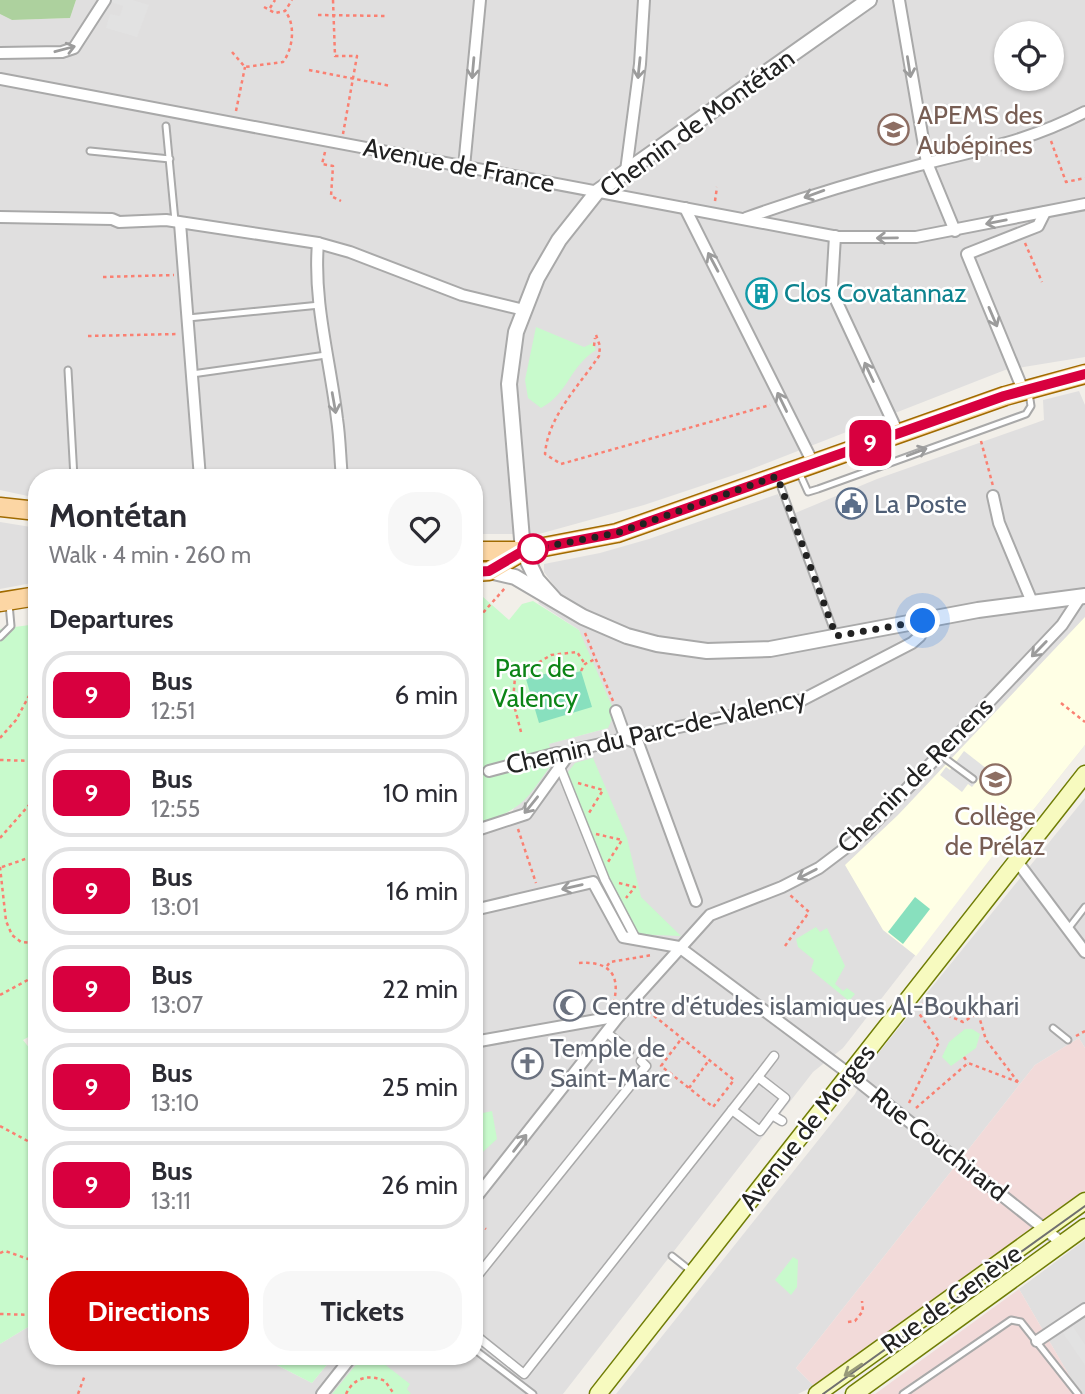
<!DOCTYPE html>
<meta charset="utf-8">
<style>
body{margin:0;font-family:Cabin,sans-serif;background:#f7f7f7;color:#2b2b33;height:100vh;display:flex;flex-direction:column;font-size:26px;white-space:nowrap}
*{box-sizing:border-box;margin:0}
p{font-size:23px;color:#7c7c81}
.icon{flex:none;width:38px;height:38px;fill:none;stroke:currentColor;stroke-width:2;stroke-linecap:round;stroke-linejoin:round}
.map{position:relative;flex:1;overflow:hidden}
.sheet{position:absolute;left:28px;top:469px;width:455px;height:896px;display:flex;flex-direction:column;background:#fff;border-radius:28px;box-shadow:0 2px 5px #0004}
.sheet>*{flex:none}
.badge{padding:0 14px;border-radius:10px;font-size:24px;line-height:46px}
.fabs{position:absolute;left:994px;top:21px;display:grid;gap:14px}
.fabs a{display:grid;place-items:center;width:70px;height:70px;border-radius:50%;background:#fff;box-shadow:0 2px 5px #0004;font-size:35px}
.you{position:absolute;width:35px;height:35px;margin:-18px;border:5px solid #fff;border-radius:50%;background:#1a73e8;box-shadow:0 0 0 10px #1a73e833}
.map>.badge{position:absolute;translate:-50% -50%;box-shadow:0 0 0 4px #fff}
h2{padding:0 21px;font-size:26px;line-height:63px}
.round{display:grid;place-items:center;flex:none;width:74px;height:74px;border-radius:28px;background:#f7f7f7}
.summary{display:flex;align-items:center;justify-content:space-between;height:119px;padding:0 21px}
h1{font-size:33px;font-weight:700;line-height:52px}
.action{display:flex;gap:14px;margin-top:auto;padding:14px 21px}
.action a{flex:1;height:80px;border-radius:28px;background:#d40000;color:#fff;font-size:28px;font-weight:700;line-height:80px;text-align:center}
.action a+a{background:#f7f7f7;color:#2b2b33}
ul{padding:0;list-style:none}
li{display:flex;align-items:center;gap:21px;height:88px;margin:0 14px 10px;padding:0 7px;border:4px solid #e1e1e2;border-radius:28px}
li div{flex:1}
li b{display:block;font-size:26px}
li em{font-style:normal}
li .badge{min-width:77px;font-weight:700;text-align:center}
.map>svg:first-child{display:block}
</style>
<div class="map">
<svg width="1085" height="1394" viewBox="0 0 1085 1394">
<rect width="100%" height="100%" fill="#f2efe9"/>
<!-- residential -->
<g fill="#e0dfdf" fill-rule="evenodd">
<path d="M76,0H1085V357L1005,370L749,470L644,505L539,534H474V478H37V498L0,490V14L12,20L70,18ZM1006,33H1052V79H1006Z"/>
<polygon points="1079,391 1085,405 1085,745 1018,829 1004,841 843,1048 813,1072 563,1394 0,1394 0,1344 28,1327 37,1328 37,1356 259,1356 312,1383 334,1356 474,1356 474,825 512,812 548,744 608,728 579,630 538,603 555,587 544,572 544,564 600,553 649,539 778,494 788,516 877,479 1044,420 1043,400"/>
<polygon points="0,522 37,528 37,582 0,589"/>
<polygon points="1085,798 1085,1048 1079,1038 1035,1065 796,1368 814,1386 798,1394 616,1394 855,1094 872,1061"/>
<polygon points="1085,1240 1085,1394 1080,1394 1019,1289"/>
</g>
<!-- commercial -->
<g fill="#f2dad9">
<polygon points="1079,1038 1085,1048 1085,1190 1023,1238 833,1375 814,1386 796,1368 1035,1065"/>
<polygon points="1019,1289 1080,1394 875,1394"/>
</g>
<!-- education -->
<polygon fill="#ffffe5" points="1085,617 1085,745 1018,829 1004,841 916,956 883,930 845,865 898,815"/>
<!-- forest -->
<polygon fill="#add19e" points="0,0 76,0 70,18 12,20 0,14"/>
<!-- park -->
<g fill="#c8facc">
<path d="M536,327L584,347L593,343L596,350C569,367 569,393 541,408L528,398L525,380Z"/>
<path d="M474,589L509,620L522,604L533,601L579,630L615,713L608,728L549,744L554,761C523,804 525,808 474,825Z"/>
<polygon points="37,624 37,1032 23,1040 37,1058 37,1328 28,1327 0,1344 0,629"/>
<polygon points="593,758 627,838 641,897 681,936 630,934 613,904 561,781 575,763"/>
<polygon points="816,927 820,932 827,928 845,966 835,984 843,991 847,988 855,994 849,1001 811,970 814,960 798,947 796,939"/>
<polygon points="965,1029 972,1029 980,1034 976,1048 951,1066 942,1057 949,1042"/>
<polygon points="492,1111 497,1139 474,1160 474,1115"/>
<polygon points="793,1257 798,1260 797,1287 791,1295 775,1280"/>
<polygon points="259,1356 334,1356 312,1383"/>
<polygon points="363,1356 374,1356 410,1384 407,1389 411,1394 332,1394"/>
</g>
<!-- pitch -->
<g fill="#88e0be">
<polygon points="556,671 558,678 581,671 592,707 539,723 526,679"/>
<polygon points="915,897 930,909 903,944 888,932"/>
</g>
<!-- parking -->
<g fill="#e2e2e2">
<polygon points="113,0 132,0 149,5 137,37 106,28 110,14 120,16 123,6 111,2"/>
<polygon points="964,751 987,769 972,787 968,784 962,792 940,775 946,767 950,770"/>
<polygon points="1073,1327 1085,1345 1085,1365 1063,1333"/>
</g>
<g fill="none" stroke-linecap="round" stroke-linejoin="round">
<defs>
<g id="service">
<polyline points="166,126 175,221"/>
<polyline points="90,151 170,159"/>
<polyline points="188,318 320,305"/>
<polyline points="68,370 74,478"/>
<polyline points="192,374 326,355"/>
<polyline points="799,472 808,492 818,489 1026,414 1031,406 1029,393"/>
<polyline points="778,479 835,634"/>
<polyline points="0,637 11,626 9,604"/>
<polyline points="939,754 973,779"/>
<polyline points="1068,929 1085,907"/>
<polyline points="1053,1028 1068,1040"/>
<polyline points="672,1256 691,1271"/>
<polyline points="474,1349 533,1394"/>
<polyline points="328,1356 346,1364"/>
<polyline points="903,1394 1011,1320 1021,1322 1078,1394"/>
</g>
<g id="pedestrian">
<polyline points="560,767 605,880 636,939"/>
<polyline points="606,1032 629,1051"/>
<polyline points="758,1077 774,1056"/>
<polyline points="772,1115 785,1098 758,1077 732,1110 760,1131 772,1115 782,1121"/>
<polyline points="474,1280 646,1066 641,1061"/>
<polyline points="474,1334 524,1374 732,1110"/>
</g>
<g id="minor">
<polyline points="899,0 927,163 955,231"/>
<polyline points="0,53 62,52 74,48 105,0"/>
<polyline points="0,79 838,237 916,237 1085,204"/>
<polyline points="464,167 480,0"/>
<polyline points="626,171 640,64 644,0"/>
<polyline points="685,208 813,463"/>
<polyline points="0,217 112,219 119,222 166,220 318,243 350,252 462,295 524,310"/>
<path d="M746,218C802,198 858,181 916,166C980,149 1025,143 1085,112"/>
<polyline points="180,223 200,478"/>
<polyline points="835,236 832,287 835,298 898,433"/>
<path d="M318,243C313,302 330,360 337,419C340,438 340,458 342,478"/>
<polyline points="1023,390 967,254 1038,226 1045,212"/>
<polyline points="993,496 999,523 1032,602"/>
<polyline points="616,711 626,739 638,743 696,901"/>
<polyline points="489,771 557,753 569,754 578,749 802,700 912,643 920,636 923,621"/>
<polyline points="474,831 526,814 569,754"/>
<polyline points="1016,860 1085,952"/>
<polyline points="474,910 593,882 623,937 679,947 848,1073 1062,1243"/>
<polyline points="474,1042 619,1016"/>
<polyline points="474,1200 619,1016 710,915 782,887 819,868 864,834 1062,625 1081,596"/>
<polyline points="1037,1341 1085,1309"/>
<polyline points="322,1394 352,1356"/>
</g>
<g id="tertiary">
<polyline points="489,571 515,577 583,617 627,636 657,644 707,651 770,649 978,610 1085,596"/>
<polyline points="554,599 537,580 523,551 509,384 516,332 537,278 559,240 597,192 869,0"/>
</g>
<g id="secondary">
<polyline points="598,1394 1085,774"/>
<polyline points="817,1394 1085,1201"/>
<polyline points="854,1394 1085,1227"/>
</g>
<g id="primary">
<polyline points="0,507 37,511"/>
<polyline points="474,551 523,551 617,533 1005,396 1085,374"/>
<polyline points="474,572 489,571 523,551"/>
<polyline points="0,602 37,596"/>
</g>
</defs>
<!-- service casing -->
<use href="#service" stroke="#a9a9a9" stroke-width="9"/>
<!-- pedestrian casing -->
<use href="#pedestrian" stroke="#a9a9a9" stroke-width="11"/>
<!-- minor casing -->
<use href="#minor" stroke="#a9a9a9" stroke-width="14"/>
<!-- tertiary casing -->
<use href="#tertiary" stroke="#a9a9a9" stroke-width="18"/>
<!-- secondary casing -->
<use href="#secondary" stroke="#707d05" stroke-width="19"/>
<!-- primary casing -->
<use href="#primary" stroke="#a06b00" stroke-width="21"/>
<!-- path -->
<g stroke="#fa8072" stroke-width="2.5" stroke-dasharray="3.5 3.5" stroke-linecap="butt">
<polyline points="333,0 335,56 357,56 343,134"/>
<polyline points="264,7 275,13 285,11 292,0"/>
<polyline points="270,8 275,0"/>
<polyline points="318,15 387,16"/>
<path d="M232,52L245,67L283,62C293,49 296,24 285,11"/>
<polyline points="309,70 391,86"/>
<polyline points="236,111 245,67"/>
<polyline points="1051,141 1066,182 1085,178"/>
<polyline points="325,152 322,164 333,166 331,196 341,201"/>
<polyline points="715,201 717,187"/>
<polyline points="1025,243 1042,282"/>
<polyline points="103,277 174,275"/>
<path d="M596,335L600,346L599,356C579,386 548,416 545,454L561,464L770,405"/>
<polyline points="88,336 178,334"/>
<polyline points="594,346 595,338"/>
<polyline points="981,441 993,486"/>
<polyline points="474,623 505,588"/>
<polyline points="585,633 613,701"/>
<polyline points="529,668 532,678"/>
<polyline points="581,671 585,664 595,659"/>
<polyline points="1061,703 1085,722"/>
<polyline points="521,732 513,701 515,677 551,655 577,652 585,664"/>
<polyline points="0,738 16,720 37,681"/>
<polyline points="0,760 37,761"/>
<polyline points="578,783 603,790 589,813"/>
<polyline points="518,829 536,883"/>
<polyline points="596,834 622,840 608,862"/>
<polyline points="0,838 37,796"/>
<polyline points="0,867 6,921 12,935 21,942 37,943"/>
<polyline points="2,867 37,855"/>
<polyline points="619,883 635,887 626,898"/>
<polyline points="785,946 809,912 790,895"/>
<path d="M579,963C606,961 621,972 614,1001"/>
<polyline points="607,966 610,962 652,955"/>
<polyline points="0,995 37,975"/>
<polyline points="922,1004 963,1022 978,1013 986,1040 1018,1082"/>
<polyline points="643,1007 734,1080 713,1107 661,1066 682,1038"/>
<polyline points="1076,1036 1085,1031"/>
<polyline points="964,1057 968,1063"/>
<polyline points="689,1088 709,1060"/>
<polyline points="909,1103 939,1042 918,1012"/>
<polyline points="916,1108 968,1063 1018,1082"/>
<polyline points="0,1126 37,1146"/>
<polyline points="474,1220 486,1229"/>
<polyline points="0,1253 5,1251 37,1262"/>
<polyline points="0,1314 37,1315"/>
<polyline points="848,1322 855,1321 863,1311 862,1301"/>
<polyline points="78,1394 85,1375"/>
<path d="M346,1394C354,1377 369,1374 385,1381L394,1394"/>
</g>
<!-- service -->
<use href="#service" stroke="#fff" stroke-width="5"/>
<!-- pedestrian -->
<use href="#pedestrian" stroke="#fff" stroke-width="8"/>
<!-- minor -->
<use href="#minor" stroke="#fff" stroke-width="10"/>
<!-- tertiary -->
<use href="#tertiary" stroke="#fff" stroke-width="14"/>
<!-- secondary -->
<use href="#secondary" stroke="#f7fabf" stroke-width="16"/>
<!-- primary -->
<use href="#primary" stroke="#fcd6a4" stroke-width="18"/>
<!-- tram -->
<polyline stroke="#707070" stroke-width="2" points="823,1394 1085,1206"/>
</g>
<!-- one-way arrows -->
<defs><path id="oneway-shaft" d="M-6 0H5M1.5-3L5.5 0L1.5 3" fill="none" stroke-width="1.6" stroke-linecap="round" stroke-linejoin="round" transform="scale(1.75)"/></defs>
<g stroke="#9c9c9c">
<use href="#oneway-shaft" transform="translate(65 49) rotate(-15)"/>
<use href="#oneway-shaft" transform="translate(909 67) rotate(81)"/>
<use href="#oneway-shaft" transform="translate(473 68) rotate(95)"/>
<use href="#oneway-shaft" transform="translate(639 68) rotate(96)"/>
<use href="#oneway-shaft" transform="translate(814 194) rotate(160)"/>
<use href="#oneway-shaft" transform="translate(996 222) rotate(169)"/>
<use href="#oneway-shaft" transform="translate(887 238) rotate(179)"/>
<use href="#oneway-shaft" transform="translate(713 262) rotate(-118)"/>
<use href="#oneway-shaft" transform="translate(993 317) rotate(67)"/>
<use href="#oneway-shaft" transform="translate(869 372) rotate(-115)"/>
<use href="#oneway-shaft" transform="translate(782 402) rotate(-116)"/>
<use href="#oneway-shaft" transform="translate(334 403) rotate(80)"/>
<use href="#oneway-shaft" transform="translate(917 452) rotate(-21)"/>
<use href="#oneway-shaft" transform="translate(1039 649) rotate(134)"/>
<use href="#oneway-shaft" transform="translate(531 805) rotate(129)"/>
<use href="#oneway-shaft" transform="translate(807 874) rotate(153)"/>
<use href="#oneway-shaft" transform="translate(572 887) rotate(167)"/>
<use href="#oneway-shaft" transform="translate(520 1143) rotate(-52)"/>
</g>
<use stroke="#979978" href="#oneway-shaft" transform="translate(853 1370) rotate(146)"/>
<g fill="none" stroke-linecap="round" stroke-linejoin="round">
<defs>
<polyline id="line" points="474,572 489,571 523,551 617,533 1004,396 1085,374"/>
</defs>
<!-- line casing -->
<use href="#line" stroke="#fff" stroke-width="16"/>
<!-- line -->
<use href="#line" stroke="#d8003f" stroke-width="10"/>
<!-- walk -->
<polyline stroke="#222" stroke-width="7" stroke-dasharray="0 12.6" points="533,549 617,533 777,476 836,636 923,621"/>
</g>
<!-- icons -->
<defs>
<symbol id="school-ring" viewBox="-11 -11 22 22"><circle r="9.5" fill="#fff" stroke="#8d6e63" stroke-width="1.5"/><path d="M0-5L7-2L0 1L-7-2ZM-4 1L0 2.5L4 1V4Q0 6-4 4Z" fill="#8d6e63"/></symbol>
<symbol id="building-ring" viewBox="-11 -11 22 22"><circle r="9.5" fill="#fff" stroke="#0f9aa8" stroke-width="1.5"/><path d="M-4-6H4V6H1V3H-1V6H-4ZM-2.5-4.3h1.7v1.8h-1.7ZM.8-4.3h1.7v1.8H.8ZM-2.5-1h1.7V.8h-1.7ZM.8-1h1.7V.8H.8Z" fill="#0f9aa8"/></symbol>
<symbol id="civic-ring" viewBox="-11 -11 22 22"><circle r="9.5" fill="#fff" stroke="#5c6f8a" stroke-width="1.5"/><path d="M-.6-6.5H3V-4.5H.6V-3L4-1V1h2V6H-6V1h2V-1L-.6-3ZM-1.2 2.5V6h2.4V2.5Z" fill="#5c6f8a"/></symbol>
<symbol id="mosque-ring" viewBox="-11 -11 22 22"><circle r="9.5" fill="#fff" stroke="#6b7280" stroke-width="1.5"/><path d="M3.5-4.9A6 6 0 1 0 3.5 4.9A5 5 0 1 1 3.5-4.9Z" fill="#6b7280"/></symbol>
<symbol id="church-ring" viewBox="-11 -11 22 22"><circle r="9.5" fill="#fff" stroke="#6b7280" stroke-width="1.5"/><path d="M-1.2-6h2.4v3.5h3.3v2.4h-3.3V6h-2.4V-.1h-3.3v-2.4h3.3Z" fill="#6b7280"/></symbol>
</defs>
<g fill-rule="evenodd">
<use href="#school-ring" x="876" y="112" width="35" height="35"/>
<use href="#building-ring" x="744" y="276" width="35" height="35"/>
<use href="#civic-ring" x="834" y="486" width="35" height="35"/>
<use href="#school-ring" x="978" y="762" width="35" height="35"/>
<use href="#mosque-ring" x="552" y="988" width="35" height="35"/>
<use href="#church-ring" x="510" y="1046" width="35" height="35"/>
</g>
<!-- markers -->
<circle fill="#fff" stroke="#d8003f" stroke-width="3.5" cx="533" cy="549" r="14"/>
<g text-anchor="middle" stroke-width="5" stroke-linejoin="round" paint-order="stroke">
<!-- education labels -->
<g font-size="26" fill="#785e54" stroke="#fff" text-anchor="start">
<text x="917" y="124">APEMS des<tspan x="917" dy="30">Aubépines</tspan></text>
<text x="995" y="825" text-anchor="middle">Collège<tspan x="995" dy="30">de Prélaz</tspan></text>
</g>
<!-- street labels -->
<g font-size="26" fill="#222" stroke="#fff">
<text transform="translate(697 123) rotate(-36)" y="9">Chemin de Montétan</text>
<text transform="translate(459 165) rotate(11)" y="9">Avenue de France</text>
<text transform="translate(656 731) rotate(-13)" y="9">Chemin du Parc-de-Valency</text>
<text transform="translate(915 775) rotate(-45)" y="9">Chemin de Renens</text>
<text transform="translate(807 1127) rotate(-52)" y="9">Avenue de Morges</text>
<text transform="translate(939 1144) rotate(38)" y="9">Rue Couchirard</text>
<text transform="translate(951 1299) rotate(-36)" y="9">Rue de Genève</text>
</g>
<!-- culture labels -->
<g font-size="26" fill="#0d838f" stroke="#fff" text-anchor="start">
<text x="784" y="302">Clos Covatannaz</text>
</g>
<!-- service labels -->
<g font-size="26" fill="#4e5e75" stroke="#fff" text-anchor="start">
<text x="874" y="513">La Poste</text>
</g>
<!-- park labels -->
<g font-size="26" fill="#0c8416" stroke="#fff">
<text x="535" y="677">Parc de<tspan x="535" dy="30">Valency</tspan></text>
</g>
<!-- worship labels -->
<g font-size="26" fill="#5b616d" stroke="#fff" text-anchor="start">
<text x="592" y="1015">Centre d'études islamiques Al-Boukhari</text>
<text x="550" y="1057">Temple de<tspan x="550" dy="30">Saint-Marc</tspan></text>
</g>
</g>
</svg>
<div class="fabs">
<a><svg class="icon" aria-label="locate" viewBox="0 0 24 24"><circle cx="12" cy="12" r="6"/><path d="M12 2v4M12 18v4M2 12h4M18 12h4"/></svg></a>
</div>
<div class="you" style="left:923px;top:621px"></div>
<b class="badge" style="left:870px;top:443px;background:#d8003f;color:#fff">9</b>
<section class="sheet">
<div class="summary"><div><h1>Montétan</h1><p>Walk · 4 min · 260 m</p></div><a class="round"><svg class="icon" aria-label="heart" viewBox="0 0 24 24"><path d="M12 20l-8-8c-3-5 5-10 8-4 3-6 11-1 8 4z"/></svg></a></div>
<h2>Departures</h2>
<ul>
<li><span class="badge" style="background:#d8003f;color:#fff">9</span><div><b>Bus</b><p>12:51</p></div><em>6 min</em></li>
<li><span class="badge" style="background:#d8003f;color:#fff">9</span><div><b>Bus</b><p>12:55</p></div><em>10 min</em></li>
<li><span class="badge" style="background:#d8003f;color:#fff">9</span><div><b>Bus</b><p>13:01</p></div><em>16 min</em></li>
<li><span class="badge" style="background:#d8003f;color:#fff">9</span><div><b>Bus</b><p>13:07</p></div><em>22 min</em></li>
<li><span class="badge" style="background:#d8003f;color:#fff">9</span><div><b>Bus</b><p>13:10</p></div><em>25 min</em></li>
<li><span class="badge" style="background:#d8003f;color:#fff">9</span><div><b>Bus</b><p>13:11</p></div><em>26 min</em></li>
</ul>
<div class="action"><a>Directions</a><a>Tickets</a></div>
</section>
</div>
